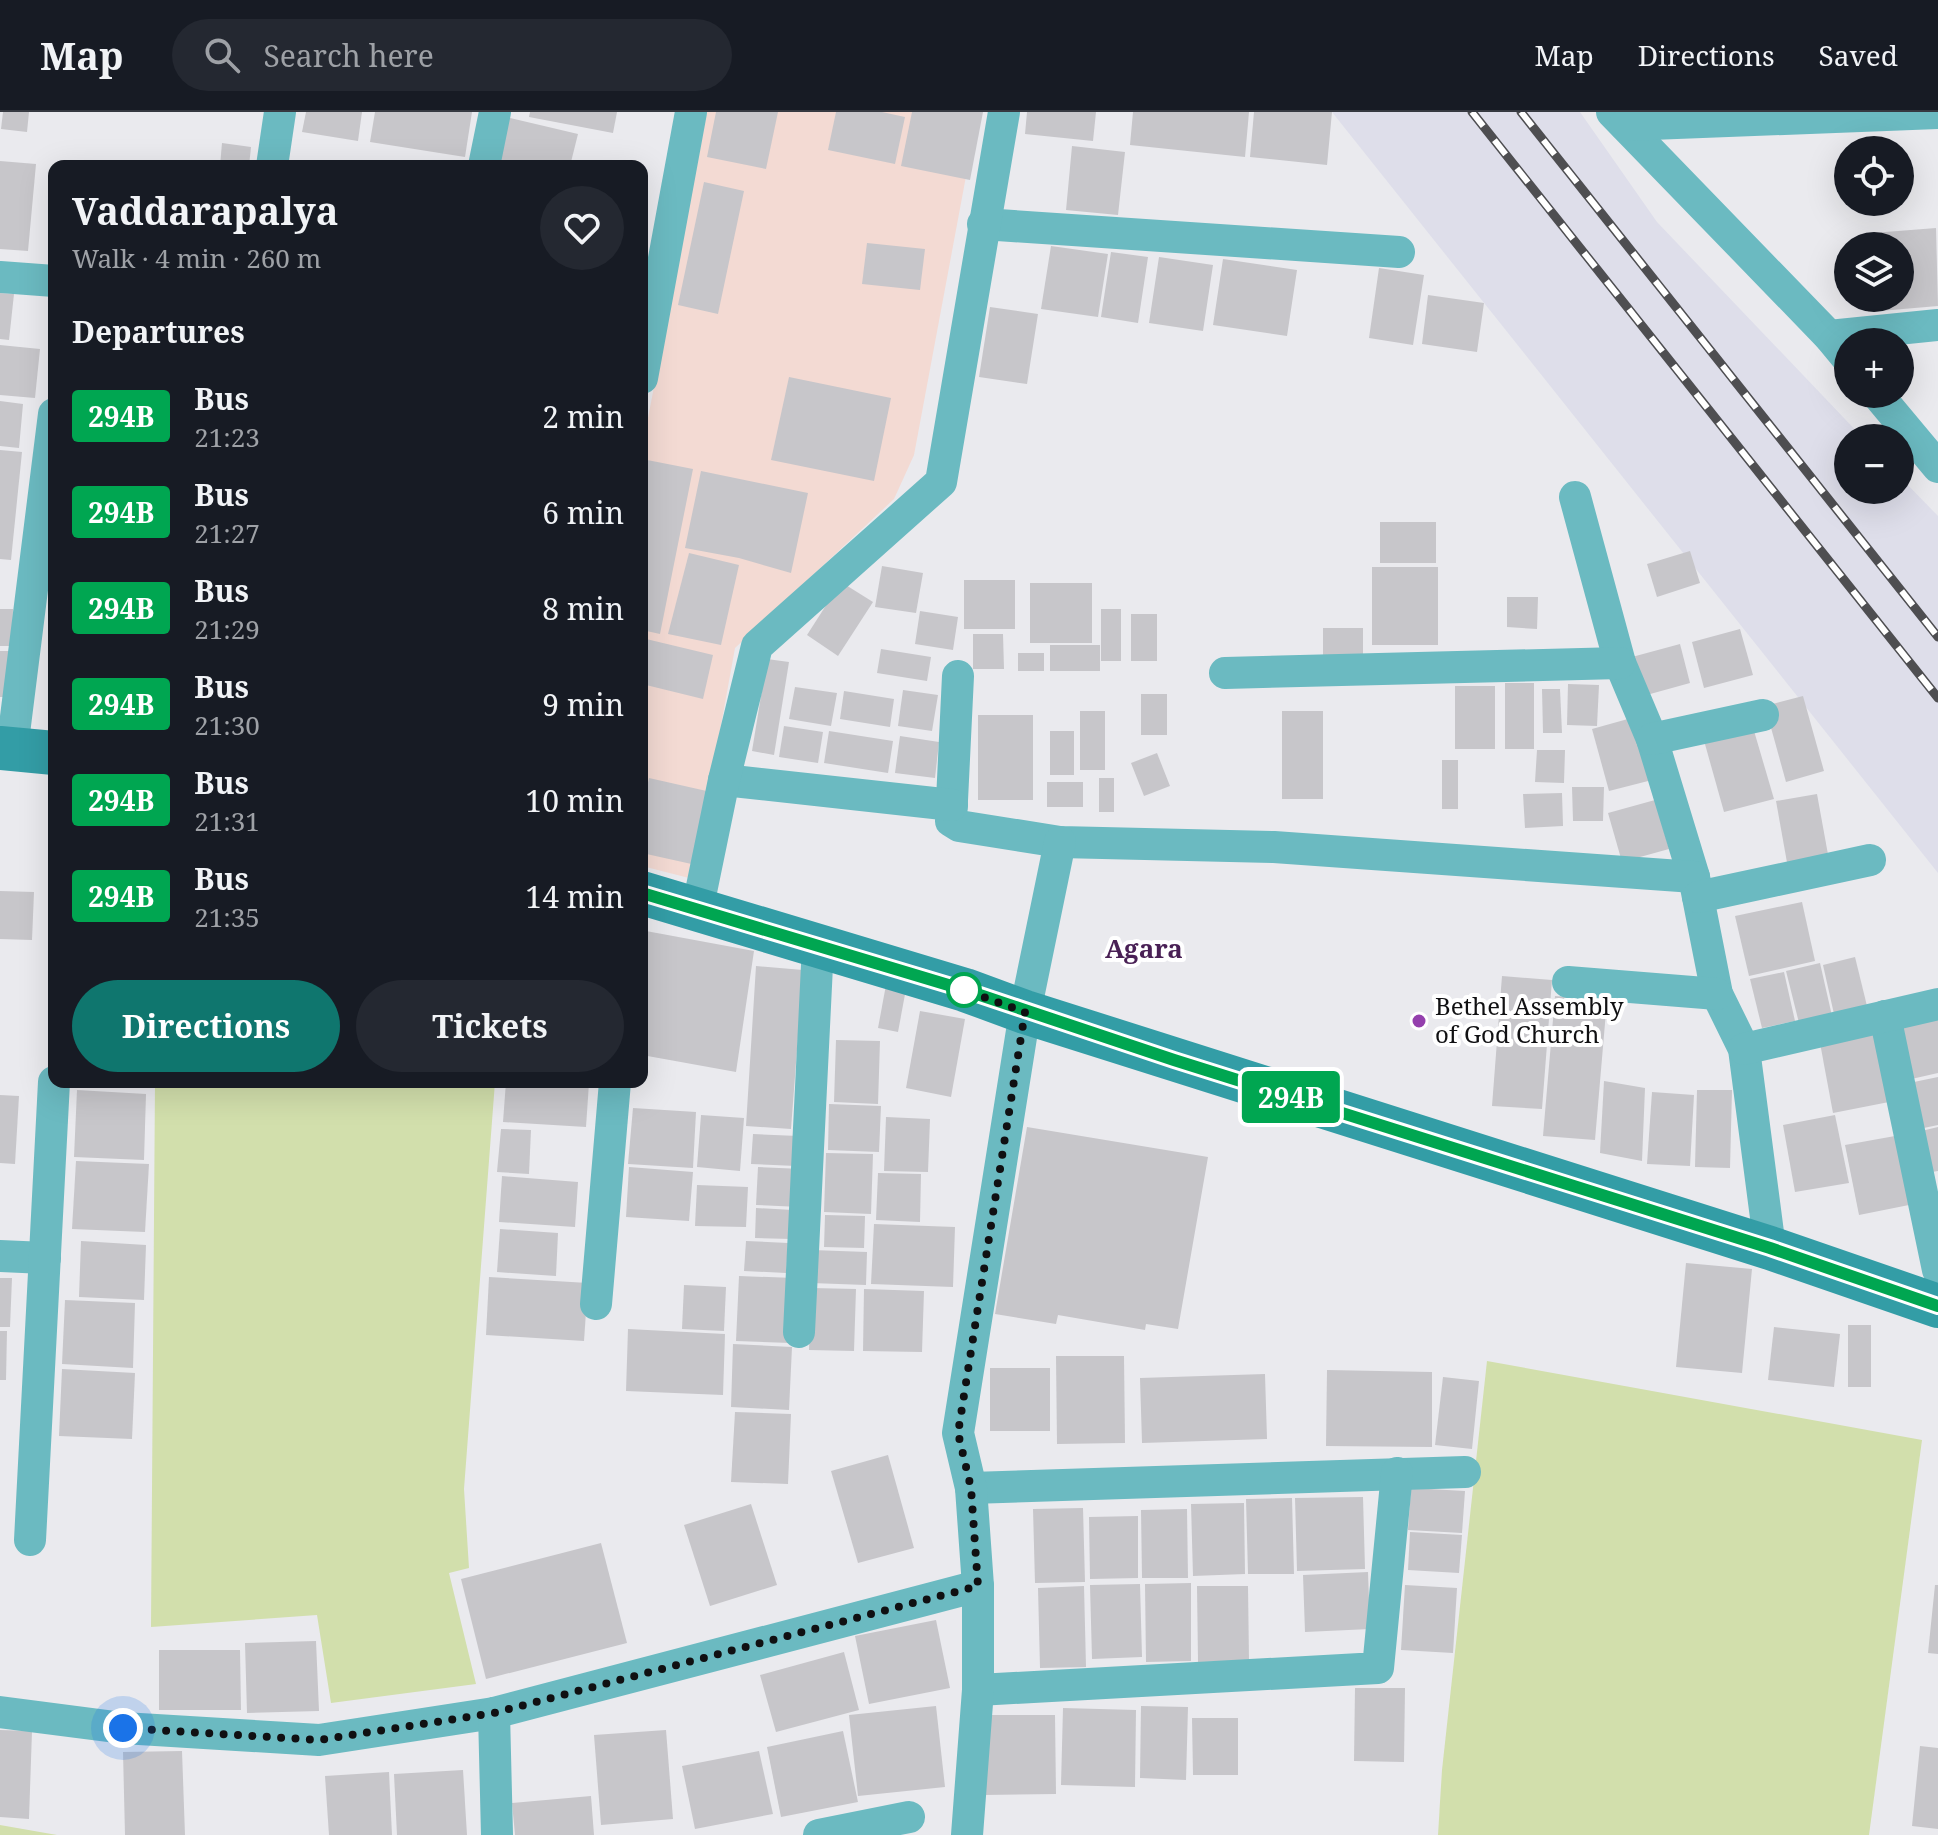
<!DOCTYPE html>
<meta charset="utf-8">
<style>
body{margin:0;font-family:"Noto Serif",serif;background:#242831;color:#f1f3f6;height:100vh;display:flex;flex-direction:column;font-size:30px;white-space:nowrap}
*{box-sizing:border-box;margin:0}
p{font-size:26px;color:#9ea1a6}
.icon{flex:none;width:44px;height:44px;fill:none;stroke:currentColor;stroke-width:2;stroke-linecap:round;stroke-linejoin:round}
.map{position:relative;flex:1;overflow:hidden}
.panel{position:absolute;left:48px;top:48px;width:600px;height:928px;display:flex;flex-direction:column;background:#171b24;border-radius:16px;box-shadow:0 8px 32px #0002}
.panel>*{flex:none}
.badge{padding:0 16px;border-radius:6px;font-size:28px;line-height:52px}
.fabs{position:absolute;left:1834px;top:24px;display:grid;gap:16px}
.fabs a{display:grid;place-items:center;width:80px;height:80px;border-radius:50%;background:#171b24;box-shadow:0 8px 32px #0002;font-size:40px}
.you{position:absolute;width:40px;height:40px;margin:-20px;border:6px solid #fff;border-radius:50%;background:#1a73e8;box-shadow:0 0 0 12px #1a73e833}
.map>.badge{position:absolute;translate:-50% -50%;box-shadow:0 0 0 4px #fff}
h2{padding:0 24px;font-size:30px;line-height:72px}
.round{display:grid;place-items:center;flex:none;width:84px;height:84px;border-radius:42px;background:#242831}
.head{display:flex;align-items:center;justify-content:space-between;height:136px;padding:0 24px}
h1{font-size:38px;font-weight:700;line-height:60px}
.button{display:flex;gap:16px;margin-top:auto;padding:16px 24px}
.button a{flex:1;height:92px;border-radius:48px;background:#0f766e;color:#fff;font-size:32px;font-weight:700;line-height:92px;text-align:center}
.button a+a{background:#242831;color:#f1f3f6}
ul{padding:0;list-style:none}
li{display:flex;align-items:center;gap:24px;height:96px;padding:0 24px}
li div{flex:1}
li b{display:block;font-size:30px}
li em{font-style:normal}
li .badge{min-width:88px;font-weight:700;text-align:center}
header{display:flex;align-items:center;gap:48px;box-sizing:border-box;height:112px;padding:0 40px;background:#171b24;border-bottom:2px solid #363941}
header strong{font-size:38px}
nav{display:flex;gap:44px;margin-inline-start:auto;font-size:28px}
.search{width:560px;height:72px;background:#242831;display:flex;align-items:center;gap:20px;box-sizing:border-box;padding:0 28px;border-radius:44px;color:#9ea1a6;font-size:30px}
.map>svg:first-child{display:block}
</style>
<header>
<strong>Map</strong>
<div class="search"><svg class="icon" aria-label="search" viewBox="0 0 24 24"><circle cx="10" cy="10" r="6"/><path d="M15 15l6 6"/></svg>Search here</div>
<nav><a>Map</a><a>Directions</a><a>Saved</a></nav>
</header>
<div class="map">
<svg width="1938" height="1723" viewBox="0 0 1938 1723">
<rect width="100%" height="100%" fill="#eaeaee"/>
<!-- industrial -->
<polygon fill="#f3dad3" points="707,0 978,0 914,343 894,387 735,536 693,767 642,754 642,337"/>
<!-- built -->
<polygon fill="#dedeea" points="1332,0 1580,0 1657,110 1863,326 1848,326 1848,378 1900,378 1900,365 1938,404 1938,761"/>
<!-- green -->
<g fill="#d2dfac">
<polygon points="155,970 495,970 464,1377 469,1456 449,1461 476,1572 331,1591 317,1503 151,1515"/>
<polygon points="1487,1249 1922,1328 1869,1723 1438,1723 1442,1658"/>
<polygon points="0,1713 57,1723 0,1723"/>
</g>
<!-- building -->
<g fill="#c7c6ca">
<polygon points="3,0 29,0 27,20 1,17"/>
<polygon points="306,0 362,0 358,29 302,20"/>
<polygon points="375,0 472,0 465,45 370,30"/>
<polygon points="530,0 617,0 613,21 529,5"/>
<polygon points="716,0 778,0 766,57 707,45"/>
<polygon points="836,0 882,0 905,5 895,52 828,38"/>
<polygon points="912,0 983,0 970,68 901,54"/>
<polygon points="1027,0 1096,0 1093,29 1025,22"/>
<polygon points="1133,0 1249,0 1245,45 1130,33"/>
<polygon points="1254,0 1332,0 1327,53 1250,45"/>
<polygon points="506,5 578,22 570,54 493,54"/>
<polygon points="222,31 251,35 249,54 220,54"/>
<polygon points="1072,34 1125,40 1118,103 1066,98"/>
<polygon points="0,49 36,52 28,139 0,137"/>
<polygon points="704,70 744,79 718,202 678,193"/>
<polygon points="1936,116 1938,194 1868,200 1867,186 1900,186 1900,134 1862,134 1860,122"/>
<polygon points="867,131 925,137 920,178 862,172"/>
<polygon points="1051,134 1108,142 1098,205 1041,197"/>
<polygon points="1111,140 1148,145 1138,211 1101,205"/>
<polygon points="1159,145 1213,153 1203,219 1149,211"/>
<polygon points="1223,147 1297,158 1287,224 1213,213"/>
<polygon points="1379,156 1424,163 1413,233 1369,226"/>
<polygon points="0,181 14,182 9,228 0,227"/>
<polygon points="1428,183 1484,191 1477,240 1422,232"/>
<polygon points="990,195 1038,202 1027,272 979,265"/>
<polygon points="0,233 40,237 35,286 0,283"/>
<polygon points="789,265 891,286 874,369 771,348"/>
<polygon points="0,289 23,292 19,336 0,334"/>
<polygon points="0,338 22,340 11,448 0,447"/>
<polygon points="642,347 693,357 660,522 642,518"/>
<polygon points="701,359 808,381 791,461 739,446 685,436"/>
<rect x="1380" y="410" width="56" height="41"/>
<polygon points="1690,439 1700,471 1657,485 1647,452"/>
<polygon points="689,441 739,453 721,533 668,522"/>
<polygon points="882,454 923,461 916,501 875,495"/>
<rect x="1372" y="455" width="66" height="78"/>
<rect x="964" y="468" width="51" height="49"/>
<polygon points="841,470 873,490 838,544 807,523"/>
<rect x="1030" y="471" width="62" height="60"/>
<polygon points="1507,485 1538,485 1537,517 1507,515"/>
<polygon points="0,497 13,497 12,534 0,534"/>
<rect x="1101" y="497" width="20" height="52"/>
<polygon points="920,499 958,505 953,538 915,532"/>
<rect x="1131" y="502" width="26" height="47"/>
<rect x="1323" y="516" width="40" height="39"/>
<polygon points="1740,517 1753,563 1704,576 1692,530"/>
<polygon points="973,522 1003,522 1004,557 973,557"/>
<polygon points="642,526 713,543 703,587 642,572"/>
<polygon points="1680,532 1690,571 1643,584 1632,545"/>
<rect x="1050" y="533" width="50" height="26"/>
<polygon points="881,537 931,545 927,569 877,561"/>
<polygon points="0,539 9,539 7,585 0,585"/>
<rect x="1018" y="541" width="26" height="18"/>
<polygon points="767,547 789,550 774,643 752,639"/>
<rect x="1505" y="571" width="29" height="66"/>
<polygon points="1568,572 1599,573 1597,614 1567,613"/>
<rect x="1455" y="574" width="40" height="63"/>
<polygon points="795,575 837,581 831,614 789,607"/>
<polygon points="1542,577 1560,577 1562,621 1543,621"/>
<polygon points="903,578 938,583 932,619 898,614"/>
<polygon points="844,579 894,587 890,615 840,607"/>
<rect x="1141" y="582" width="26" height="41"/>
<polygon points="1803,584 1824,659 1786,670 1765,594"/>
<rect x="1080" y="599" width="25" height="59"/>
<rect x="1282" y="599" width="41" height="88"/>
<rect x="978" y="603" width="55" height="85"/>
<polygon points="1635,605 1652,668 1609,679 1592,617"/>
<polygon points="1752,612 1774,687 1724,700 1703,625"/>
<polygon points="784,614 823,620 818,651 779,645"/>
<polygon points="829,619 893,629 888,661 824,651"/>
<rect x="1050" y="619" width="24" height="44"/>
<polygon points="900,624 939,630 935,666 895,661"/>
<polygon points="1537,638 1565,638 1564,671 1535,670"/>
<polygon points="1157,641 1170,674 1144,684 1131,651"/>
<rect x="1442" y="648" width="16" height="49"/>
<polygon points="649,666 711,680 696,753 642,741 642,697"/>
<rect x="1099" y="666" width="15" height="34"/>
<rect x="1047" y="670" width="36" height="25"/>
<polygon points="1572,675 1604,675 1603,709 1573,709"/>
<polygon points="1562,681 1563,714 1525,716 1523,682"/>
<polygon points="1817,682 1829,748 1788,756 1776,689"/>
<polygon points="1655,688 1669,737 1622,750 1608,701"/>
<polygon points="0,779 34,780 32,828 0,827"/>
<polygon points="1802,790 1815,849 1749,864 1735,804"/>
<polygon points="646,819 754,839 736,960 642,943 642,843"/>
<polygon points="1855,845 1867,894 1834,902 1823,853"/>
<polygon points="1820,851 1832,904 1799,911 1786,859"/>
<polygon points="756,854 803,858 791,1017 746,1014"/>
<polygon points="1784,860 1795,909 1762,916 1750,867"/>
<polygon points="1502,864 1552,868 1542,997 1492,994"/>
<polygon points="886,873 906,877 898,920 878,916"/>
<polygon points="1555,884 1607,888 1595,1028 1543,1024"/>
<polygon points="920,899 965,907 951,985 906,976"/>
<polygon points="1938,905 1938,961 1907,968 1895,915"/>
<polygon points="1876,920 1889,990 1833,1001 1820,931"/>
<polygon points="836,928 880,929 878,992 834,990"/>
<polygon points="1938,965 1938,1013 1919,1017 1909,971"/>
<polygon points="1604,969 1645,976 1642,1049 1600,1041"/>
<polygon points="506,970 589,971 586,1015 503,1010"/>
<polygon points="77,978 146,982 144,1048 74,1045"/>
<polygon points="1697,978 1732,978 1730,1056 1695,1055"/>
<polygon points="1652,980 1694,983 1690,1054 1647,1052"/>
<polygon points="0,983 19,984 15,1052 0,1051"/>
<polygon points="829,992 881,994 879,1040 828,1038"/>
<polygon points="633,996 696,1000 693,1056 628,1052"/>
<polygon points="701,1003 744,1006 740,1059 697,1055"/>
<polygon points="1835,1003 1849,1071 1795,1080 1783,1013"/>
<polygon points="886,1005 930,1007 928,1060 884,1059"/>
<polygon points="1027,1015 1208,1045 1178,1217 1146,1212 1145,1218 1058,1203 1056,1212 995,1202"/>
<polygon points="1938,1015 1938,1059 1926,1061 1917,1020"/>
<polygon points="501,1017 531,1018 529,1062 497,1060"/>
<polygon points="753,1022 798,1024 796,1054 751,1052"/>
<polygon points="1895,1024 1909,1093 1859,1103 1845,1033"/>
<polygon points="826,1041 873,1042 871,1102 824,1100"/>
<polygon points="76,1049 149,1052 145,1120 72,1117"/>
<polygon points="629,1055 693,1060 689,1109 626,1105"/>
<polygon points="758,1055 802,1057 800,1095 756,1093"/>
<polygon points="878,1061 921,1062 920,1110 876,1108"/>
<polygon points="502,1064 578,1070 575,1115 499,1110"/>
<polygon points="697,1073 748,1075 746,1115 695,1114"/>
<polygon points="756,1096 793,1098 791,1127 755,1126"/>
<polygon points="825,1103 865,1104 864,1136 824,1135"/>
<polygon points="874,1112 955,1115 953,1175 871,1172"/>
<polygon points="500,1117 558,1121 556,1164 497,1160"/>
<polygon points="81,1129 146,1133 144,1188 79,1185"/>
<polygon points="746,1129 788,1131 786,1161 744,1159"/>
<polygon points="812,1138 867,1140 866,1173 811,1171"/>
<polygon points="1686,1151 1752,1157 1742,1261 1676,1255"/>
<polygon points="739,1164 794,1166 791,1231 736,1229"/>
<polygon points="489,1165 588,1171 584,1229 486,1223"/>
<polygon points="0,1166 12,1166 10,1215 0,1215"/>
<polygon points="684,1173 726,1175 724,1219 682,1217"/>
<polygon points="811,1176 856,1177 854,1239 809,1238"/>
<polygon points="864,1177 924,1179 922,1240 863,1239"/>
<polygon points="65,1188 135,1191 133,1256 62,1252"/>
<rect x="1848" y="1213" width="23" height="62"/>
<polygon points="1774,1215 1840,1222 1834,1275 1768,1268"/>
<polygon points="628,1217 725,1222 723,1283 626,1279"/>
<polygon points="0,1219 7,1219 6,1268 0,1268"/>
<polygon points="733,1232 792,1235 789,1298 731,1295"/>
<polygon points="1056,1244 1124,1244 1125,1331 1057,1332"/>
<rect x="990" y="1256" width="60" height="63"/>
<polygon points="62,1257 135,1261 132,1327 59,1324"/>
<polygon points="1327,1258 1432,1260 1432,1335 1326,1334"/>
<polygon points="1265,1262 1267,1327 1142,1331 1140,1266"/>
<polygon points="1443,1265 1479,1269 1472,1337 1435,1333"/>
<polygon points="735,1300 791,1302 788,1372 731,1370"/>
<polygon points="888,1343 914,1436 858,1451 831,1359"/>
<polygon points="1411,1376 1465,1379 1462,1421 1408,1418"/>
<polygon points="1363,1385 1365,1457 1297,1459 1295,1386"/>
<polygon points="1292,1386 1294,1462 1248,1462 1246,1387"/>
<polygon points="1244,1391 1245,1462 1193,1464 1191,1392"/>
<polygon points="751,1392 777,1473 710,1494 684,1413"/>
<polygon points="1083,1396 1085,1470 1035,1471 1033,1397"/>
<polygon points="1187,1397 1188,1466 1142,1466 1141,1398"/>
<polygon points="1138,1404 1138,1466 1090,1467 1089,1405"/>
<polygon points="1410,1420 1462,1423 1459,1461 1408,1458"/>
<polygon points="601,1431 627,1531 486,1567 461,1467"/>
<polygon points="1368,1460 1370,1517 1305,1520 1303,1463"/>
<polygon points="1191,1471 1191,1549 1146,1550 1145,1472"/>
<polygon points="1140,1472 1142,1545 1092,1547 1090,1473"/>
<polygon points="1405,1473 1457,1476 1453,1541 1401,1538"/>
<polygon points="1935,1473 1938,1473 1938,1542 1928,1541"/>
<polygon points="1084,1474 1086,1555 1040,1556 1038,1476"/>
<polygon points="1197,1474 1248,1474 1249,1549 1198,1550"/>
<polygon points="936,1508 950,1576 869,1592 855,1524"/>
<polygon points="316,1529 319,1599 247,1601 245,1531"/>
<polygon points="159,1538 240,1538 241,1598 159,1598"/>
<polygon points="844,1540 859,1598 776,1620 760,1563"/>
<polygon points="1355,1576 1405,1576 1404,1650 1354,1649"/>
<polygon points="936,1594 945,1675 858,1684 849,1603"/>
<polygon points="1141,1594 1188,1595 1186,1668 1140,1666"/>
<polygon points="1063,1596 1136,1598 1135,1675 1061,1673"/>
<polygon points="983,1603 1055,1603 1056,1682 983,1683"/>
<polygon points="1192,1606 1238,1606 1238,1663 1193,1663"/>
<polygon points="0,1618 32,1619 29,1707 0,1705"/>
<polygon points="666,1618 673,1707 601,1713 594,1623"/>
<polygon points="843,1619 858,1690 781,1705 767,1635"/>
<polygon points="1920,1634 1938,1636 1938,1717 1912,1714"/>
<polygon points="182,1639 185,1723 125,1723 123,1640"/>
<polygon points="759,1639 773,1702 695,1717 682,1654"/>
<polygon points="463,1658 467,1723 397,1723 394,1662"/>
<polygon points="389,1660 392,1723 329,1723 325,1664"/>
<polygon points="591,1684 594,1723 515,1723 512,1691"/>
</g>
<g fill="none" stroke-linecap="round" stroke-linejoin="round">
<!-- street -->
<g stroke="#6bbac1" stroke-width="32">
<polyline points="1612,0 1829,224 1848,247"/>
<polyline points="1625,13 1938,1"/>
<polyline points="272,54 280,0"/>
<polyline points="484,54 495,0"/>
<polyline points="983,112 1399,140"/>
<polyline points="0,165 54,169"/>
<polyline points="1829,224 1938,213"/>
<polyline points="642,266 691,0"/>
<polyline points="1877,282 1938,355"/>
<polyline points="1575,385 1620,551 1652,627 1694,765 1717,882 1744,937 1770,1136"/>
<polyline points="1225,561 1620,551"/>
<polyline points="958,564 951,709 959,714 1060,730 1274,735 1694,765"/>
<polyline points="1652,627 1763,603"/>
<polyline points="12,637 54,302"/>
<polyline points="724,668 952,693"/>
<polyline points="1698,785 1870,748"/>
<polyline points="697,799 724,668 757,534 941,370 1004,0"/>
<polyline points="1568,870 1717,882"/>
<polyline points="1885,904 1938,1158"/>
<polyline points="1744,937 1938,892"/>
<polyline points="0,1144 45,1146"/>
<polyline points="596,1192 615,970"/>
<polyline points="799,1220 818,833"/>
<polyline points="971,1376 1465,1360"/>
<polyline points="30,1428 54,970"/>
<polyline points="978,1578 1378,1556 1397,1361"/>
<polyline points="0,1600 123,1616 319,1628 494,1601 978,1474"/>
<polyline points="494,1601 497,1723"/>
<polyline points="819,1723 909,1705"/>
<polyline points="967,1723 978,1578 978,1474 971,1376 958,1321 1025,900 1060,730"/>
</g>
<!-- secondary -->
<g stroke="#339da6" stroke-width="44">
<polyline points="0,636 54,641"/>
<polyline points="642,781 965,878 1025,900 1770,1136 1938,1194"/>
</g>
<defs>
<g id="rail">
<polyline points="1472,0 1938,586"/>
<polyline points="1521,0 1938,525"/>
</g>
</defs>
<!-- rail casing -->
<use href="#rail" stroke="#4e4e51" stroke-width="9"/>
<!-- rail -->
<use href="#rail" stroke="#fff" stroke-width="6" stroke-dasharray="18" stroke-linecap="butt"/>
</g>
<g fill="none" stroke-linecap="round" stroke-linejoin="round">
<defs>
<polyline id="line" points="642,781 965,878 1174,948 1770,1136 1938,1194"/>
</defs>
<!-- line casing -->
<use href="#line" stroke="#fff" stroke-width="18"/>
<!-- line -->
<use href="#line" stroke="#00a651" stroke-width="12"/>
<!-- walk -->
<polyline stroke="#101012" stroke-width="8" stroke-dasharray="0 14.4" points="123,1616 319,1628 494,1601 978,1474 971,1376 958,1321 1025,900 964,878"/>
</g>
<!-- markers -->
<circle fill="#fff" stroke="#00a651" stroke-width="4" cx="964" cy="878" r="16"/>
<circle fill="#943fad" stroke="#fff" stroke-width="3" cx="1419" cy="909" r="8"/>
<g text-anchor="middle" stroke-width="8" stroke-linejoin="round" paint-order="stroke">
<!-- poi labels -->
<g font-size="24" fill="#101012" stroke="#fff" text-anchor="start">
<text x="1435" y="903">Bethel Assembly<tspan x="1435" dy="28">of God Church</tspan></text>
</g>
<!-- neighbourhood labels -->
<g font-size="26" font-weight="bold" fill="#492055" stroke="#fff">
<text x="1144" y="846">Agara</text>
</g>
</g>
</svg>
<div class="fabs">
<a><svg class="icon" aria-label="locate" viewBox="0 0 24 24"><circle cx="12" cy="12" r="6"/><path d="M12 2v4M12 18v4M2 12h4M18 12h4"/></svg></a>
<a><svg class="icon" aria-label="layers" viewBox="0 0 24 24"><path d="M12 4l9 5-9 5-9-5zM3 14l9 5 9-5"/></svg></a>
<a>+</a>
<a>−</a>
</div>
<div class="you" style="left:123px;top:1616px"></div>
<b class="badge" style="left:1291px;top:985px;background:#00a651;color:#fff">294B</b>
<section class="panel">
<div class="head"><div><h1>Vaddarapalya</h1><p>Walk · 4 min · 260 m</p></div><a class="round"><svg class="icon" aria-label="heart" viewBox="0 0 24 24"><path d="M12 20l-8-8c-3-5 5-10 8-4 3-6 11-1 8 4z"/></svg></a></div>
<h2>Departures</h2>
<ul>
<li><span class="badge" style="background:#00a651;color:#fff">294B</span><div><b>Bus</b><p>21:23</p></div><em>2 min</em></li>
<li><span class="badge" style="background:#00a651;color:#fff">294B</span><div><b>Bus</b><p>21:27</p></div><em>6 min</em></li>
<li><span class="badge" style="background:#00a651;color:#fff">294B</span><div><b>Bus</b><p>21:29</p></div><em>8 min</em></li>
<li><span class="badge" style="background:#00a651;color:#fff">294B</span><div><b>Bus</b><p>21:30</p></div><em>9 min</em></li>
<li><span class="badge" style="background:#00a651;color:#fff">294B</span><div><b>Bus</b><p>21:31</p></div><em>10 min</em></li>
<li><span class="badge" style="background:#00a651;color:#fff">294B</span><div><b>Bus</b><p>21:35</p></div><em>14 min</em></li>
</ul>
<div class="button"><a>Directions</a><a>Tickets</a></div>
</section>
</div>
